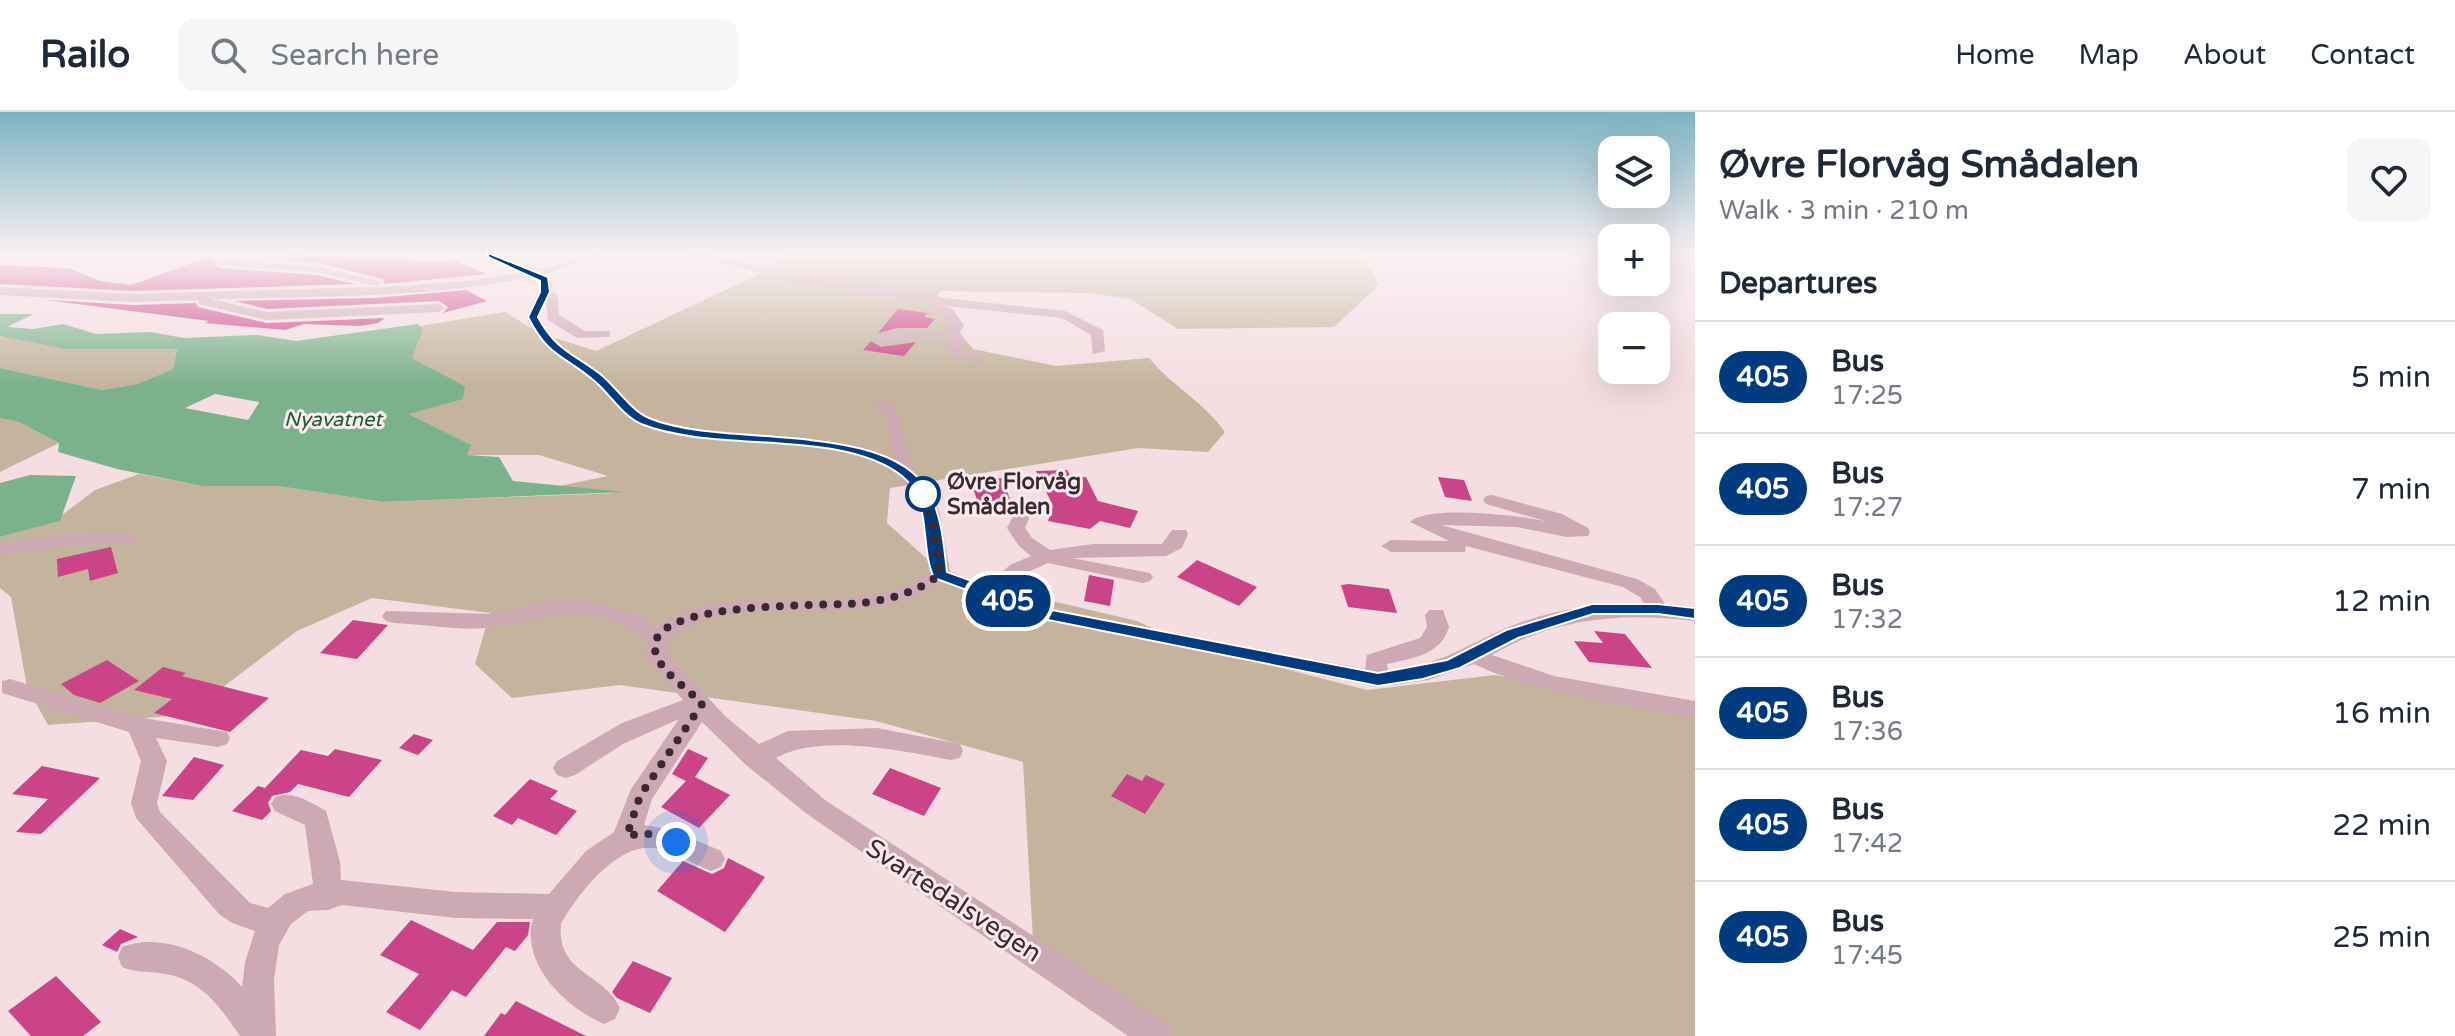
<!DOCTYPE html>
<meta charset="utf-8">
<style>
body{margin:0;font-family:"Varela Round",sans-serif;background:#f6f6f7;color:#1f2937;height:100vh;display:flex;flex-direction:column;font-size:30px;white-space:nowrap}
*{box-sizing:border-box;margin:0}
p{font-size:26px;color:#747a83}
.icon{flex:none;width:44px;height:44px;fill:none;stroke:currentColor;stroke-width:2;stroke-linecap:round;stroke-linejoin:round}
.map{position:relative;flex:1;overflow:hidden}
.sheet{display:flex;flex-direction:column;background:#fff;width:760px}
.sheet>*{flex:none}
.badge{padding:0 16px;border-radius:26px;font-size:28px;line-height:52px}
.buttons{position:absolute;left:1598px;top:24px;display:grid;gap:16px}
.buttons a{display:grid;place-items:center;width:72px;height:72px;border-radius:16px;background:#fff;box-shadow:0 8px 32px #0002;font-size:40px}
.you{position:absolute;width:40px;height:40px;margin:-20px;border:6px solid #fff;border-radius:50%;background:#1a73e8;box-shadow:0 0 0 12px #1a73e833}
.map>.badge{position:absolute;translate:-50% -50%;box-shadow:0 0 0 4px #fff}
h2{padding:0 24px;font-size:30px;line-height:72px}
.round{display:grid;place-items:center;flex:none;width:84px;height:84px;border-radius:16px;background:#f6f6f7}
.head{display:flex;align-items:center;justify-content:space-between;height:136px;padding:0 24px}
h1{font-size:38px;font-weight:700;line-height:60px}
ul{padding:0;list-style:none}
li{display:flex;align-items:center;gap:24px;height:112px;padding:0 24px;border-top:2px solid #e0e1e3}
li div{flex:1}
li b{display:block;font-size:30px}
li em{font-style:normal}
li .badge{min-width:88px;font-weight:700;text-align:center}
header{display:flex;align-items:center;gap:48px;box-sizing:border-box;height:112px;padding:0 40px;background:#fff;border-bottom:2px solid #e0e1e3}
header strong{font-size:38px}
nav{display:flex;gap:44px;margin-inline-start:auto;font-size:28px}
.search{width:560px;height:72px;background:#f6f6f7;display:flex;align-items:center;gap:20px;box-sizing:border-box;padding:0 28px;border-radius:16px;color:#747a83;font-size:30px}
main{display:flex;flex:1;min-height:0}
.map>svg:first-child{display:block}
</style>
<header>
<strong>Railo</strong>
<div class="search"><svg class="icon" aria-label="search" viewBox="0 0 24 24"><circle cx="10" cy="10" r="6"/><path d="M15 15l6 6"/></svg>Search here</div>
<nav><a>Home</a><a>Map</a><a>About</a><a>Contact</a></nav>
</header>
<main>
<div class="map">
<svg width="1695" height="924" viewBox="0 0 1695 924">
<rect width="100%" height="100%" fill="#f4dee2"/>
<!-- green -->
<g fill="#c4b49d">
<path d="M788,143H1353L1368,153L1379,173L1334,215L1178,217L1130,187L1087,181L940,179L935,191L973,237L1056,254L1149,246C1172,274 1204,290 1225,320L1208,340L1138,336L890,376L887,411L946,464L1137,509L1186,532L1367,578L1495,563L1695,603V924H1172L1033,828L1023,650L876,609L620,573L512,586L475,552L490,501L372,486L297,519L186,603L48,613L27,575L11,485L0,476V425L59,409L62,403L95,378L139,362L202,374H278L383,390L617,381L559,374L608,364L539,343H467L470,333L407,301L465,274L412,246L423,218L420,214L505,200L539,221L596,239L768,158Z"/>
<polygon points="0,224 64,237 177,237 173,257 137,272 102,278 0,256"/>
<polygon points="0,306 19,310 59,331 0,360"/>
</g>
<!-- water -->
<g fill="#7bb28c" fill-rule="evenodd">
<path d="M0,202H34L7,215L33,217L63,212L96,222L150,220L184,226L257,223L296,229L418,212L423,218L412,246L465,274L463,287L409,302L471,333L467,343L499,345L513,369L625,380L383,390L278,374H202L117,357L58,340L59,331L19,310L0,306V256L102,278L137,272L173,257L177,237H64L0,224ZM215,282L259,290V291L248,308L185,296Z"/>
<polygon points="30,363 76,364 60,409 0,425 0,371"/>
</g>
<!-- building -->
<g fill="#cb4487">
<polygon points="293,143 450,150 450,147 487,162 384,172 383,167 318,151 283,149"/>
<polygon points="206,146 216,148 214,151 219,156 317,163 356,172 133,179 0,172 0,153 68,156 100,169 131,173"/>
<polygon points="466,178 487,189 443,201 448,195 439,189 267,197 235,189 374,186"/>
<polygon points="46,188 133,193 196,191 198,195 267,211 385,206 378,211 360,214 304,212 285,218 205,211 209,209"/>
<polygon points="898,197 928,201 924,205 935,207 927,216 898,216 878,221"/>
<polygon points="871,229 881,235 916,230 904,244 863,238"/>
<polygon points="1067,358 1071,365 1086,365 1098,389 1138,399 1130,416 1100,409 1090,417 1048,409 1053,394 1036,359"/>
<polygon points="1438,365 1464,368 1472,389 1445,385"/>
<polygon points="1002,366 1013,395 980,397 970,367"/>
<polygon points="111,435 118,461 90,469 88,457 58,465 57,447"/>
<polygon points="1197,448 1257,475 1239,494 1177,465"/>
<polygon points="1089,463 1114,468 1110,494 1084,489"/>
<polygon points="1349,472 1389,477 1397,501 1348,495 1341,473"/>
<polygon points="353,508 388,513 357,547 320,541"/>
<polygon points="1594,519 1625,522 1652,556 1589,550 1574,529 1603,531"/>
<polygon points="107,548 139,569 100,591 74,583 61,572"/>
<polygon points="163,555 186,561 182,564 269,586 230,620 154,601 172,587 134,578"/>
<polygon points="414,622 433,628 418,643 399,636"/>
<polygon points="335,637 382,648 349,685 298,672 290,680 272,684 268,691 271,699 262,708 232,699 258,674 265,676 301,638 328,644"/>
<polygon points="688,637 708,646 695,665 730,683 699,716 661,695 686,669 672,662"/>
<polygon points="194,645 224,653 193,688 162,684"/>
<polygon points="42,654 100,666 41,722 16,720 48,687 12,682"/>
<polygon points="890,656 941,676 924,704 872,682"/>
<polygon points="1127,662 1142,669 1146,663 1165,672 1145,702 1111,684"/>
<polygon points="530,667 558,679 550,687 577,699 556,723 518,706 512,713 493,704"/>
<polygon points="728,746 765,765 725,820 657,779 683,749 712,762 724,756"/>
<polygon points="411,808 473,838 497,810 530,810 528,823 515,839 506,835 466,885 452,878 420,918 386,900 419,862 380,843"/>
<polygon points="120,817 138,825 121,832 117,840 102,833"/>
<polygon points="633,849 672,866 650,901 617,886 612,880"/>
<polygon points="56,864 101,910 83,924 31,924 8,899"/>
<polygon points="516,889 586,924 484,924 501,901 505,903"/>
</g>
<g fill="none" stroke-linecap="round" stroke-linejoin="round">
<!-- minor -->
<g fill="#cda9b3" fill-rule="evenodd">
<path d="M486,143C506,143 522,157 542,156C562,155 578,143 598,143L545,162L553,172L550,178L558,184L559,203L585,219H610V225L577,226L548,208L546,189L539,205C549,232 573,242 596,258C617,273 631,299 656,309C729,339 819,310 895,348L884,300L873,294L881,289L896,294L915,362L931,380L939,399L950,459L986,475L1010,453L1031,444L1019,434L1007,416L1015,400H1027L1030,404L1025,416L1032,426L1050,438L1093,432H1162L1172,418H1186L1188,422L1182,436L1166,444L1072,446L1150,461L1153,465L1150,469L1143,471L1048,451L1024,462L1004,481L1072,502L1365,557L1367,543L1420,526L1427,515L1425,503L1429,498H1443L1449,515C1440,544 1412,546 1387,552L1388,558C1438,554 1461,536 1504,517C1548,498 1596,491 1644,491L1640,485L1623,475L1466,434L1465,440H1391L1381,434L1391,428L1449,429L1410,410C1428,392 1524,404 1549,410L1486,392L1483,388L1486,384L1492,383L1562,402L1588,416L1590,420L1588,424L1567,425L1517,415L1441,413L1637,467L1655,477L1665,492L1695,495V509C1623,500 1556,505 1492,543L1554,564L1695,589V607C1621,591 1543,585 1474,552L1428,568L1378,575L1070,515L981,488L942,470C861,527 741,471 670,528L667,542L726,605L759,632L788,619L877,616L960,632L963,639L960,646L951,648C902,639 821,621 776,646L825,688L1168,912L1172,924H1128L807,702L746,653L702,610L652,687L644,713L672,718L721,739L725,747L721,755L711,759C692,752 674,738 653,736C617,731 577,783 561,812C556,862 605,861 620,896L615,907L604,912C566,896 520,852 533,807L456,806L342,793L328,798L308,799L291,812L279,833L274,868L276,924H240C220,895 202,868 165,862C150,859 136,861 122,855L118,845L122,835C163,819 215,844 242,875L245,850L255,819L232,811L219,802L136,706L131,691L141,649L129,620L2,581V569L10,567L138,605L227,620L230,626L227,632L218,635L156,626L167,649L157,691L160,700L250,791L268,796L285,782L313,772L305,713L275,699L271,692L275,685C294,678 310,690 326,699L340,750L341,768L456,780L549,782L586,739L614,720L631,677L679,607L623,632L575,663L566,666L557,663L553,656L557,649L622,611L683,588L645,544L648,528C579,484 564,506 493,515C462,520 425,512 393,511L386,509L382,504L386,499L491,502L559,487L582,486L641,504L658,515C731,459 853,515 930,460C928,436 928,404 914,383C867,308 719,346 644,315C621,306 609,282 590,267C565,248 537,237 527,205L541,172L534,164C429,187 319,184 211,187L267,200L439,192L445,196L439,200L267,208L199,192L198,188L133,190L0,183V175L133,182L403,174L475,168L520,160Z"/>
<path d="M690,143H711L796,162L944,186L1065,199L1103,218L1105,239L1093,242L1091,223L1062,206L945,194L953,198L964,213L959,222L963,226L964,240L984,244V250L952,246L946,226L889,228L880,232L873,228C890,211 927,223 950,217V213L944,204L924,190L796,170Z"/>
<polygon points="223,148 317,154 382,170 376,174 317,160 219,153 217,151"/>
<polygon points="128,421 138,427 135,431 66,434 0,444 0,432 66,422"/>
</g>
</g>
<!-- sky -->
<linearGradient id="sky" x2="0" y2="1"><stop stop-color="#7cb3c3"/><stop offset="0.52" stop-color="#faf0f2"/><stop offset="1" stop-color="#faf0f2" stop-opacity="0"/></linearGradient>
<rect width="1695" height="273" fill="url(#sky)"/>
<!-- line -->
<path fill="#003b80" stroke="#fff" stroke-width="2" d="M488,141L548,165L550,180L538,205C555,237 572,241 599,261C616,274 630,298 649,306C721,337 891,306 930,382C942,406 944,434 947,460L1052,498L1378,561L1447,548L1506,518L1592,492H1658L1695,496V507L1658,502H1593L1518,526L1460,556L1423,567L1378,574L1048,508L934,466C919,434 933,389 902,364C841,316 716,342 641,312C622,304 608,279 592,267C561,242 547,243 528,205L540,180V169L488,145Z"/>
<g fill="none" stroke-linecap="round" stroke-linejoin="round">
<!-- walk -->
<path stroke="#392930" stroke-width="8" stroke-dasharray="0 14.4" d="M676,730L649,722L627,723L640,684L702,592C689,577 658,559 655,538C647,487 827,495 861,491C888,488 919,480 940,462L934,414L923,382"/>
</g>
<!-- markers -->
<circle fill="#fff" stroke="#003b80" stroke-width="4" cx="923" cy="382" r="16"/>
<g text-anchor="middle" stroke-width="6" stroke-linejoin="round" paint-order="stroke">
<!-- far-water labels -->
<g font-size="20" font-style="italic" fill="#1c5d32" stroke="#fbebee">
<text x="333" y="314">Nyavatnet</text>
</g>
<!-- stop labels -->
<g font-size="22" font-weight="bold" fill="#392930" stroke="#fbebee" text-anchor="start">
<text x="947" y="377">Øvre Florvåg<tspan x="947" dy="25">Smådalen</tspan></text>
</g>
<!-- near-street labels -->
<g font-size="26" fill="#392930" stroke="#fbebee">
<text transform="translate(954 788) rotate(33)" y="9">Svartedalsvegen</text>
</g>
</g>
</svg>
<div class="buttons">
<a><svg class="icon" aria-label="layers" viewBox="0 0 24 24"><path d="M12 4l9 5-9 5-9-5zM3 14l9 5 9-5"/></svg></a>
<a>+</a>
<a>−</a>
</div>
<div class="you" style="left:676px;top:730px"></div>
<b class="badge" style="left:1008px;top:489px;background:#003b80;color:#fff">405</b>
</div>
<section class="sheet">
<div class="head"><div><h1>Øvre Florvåg Smådalen</h1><p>Walk · 3 min · 210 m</p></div><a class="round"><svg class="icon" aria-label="heart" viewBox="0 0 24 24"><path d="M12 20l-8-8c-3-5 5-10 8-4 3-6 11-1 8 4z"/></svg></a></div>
<h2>Departures</h2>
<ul>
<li><span class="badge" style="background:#003b80;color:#fff">405</span><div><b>Bus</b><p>17:25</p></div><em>5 min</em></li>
<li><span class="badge" style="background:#003b80;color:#fff">405</span><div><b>Bus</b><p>17:27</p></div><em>7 min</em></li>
<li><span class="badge" style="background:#003b80;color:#fff">405</span><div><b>Bus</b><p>17:32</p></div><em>12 min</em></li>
<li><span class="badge" style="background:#003b80;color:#fff">405</span><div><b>Bus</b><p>17:36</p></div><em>16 min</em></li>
<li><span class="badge" style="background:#003b80;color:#fff">405</span><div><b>Bus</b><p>17:42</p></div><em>22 min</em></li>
<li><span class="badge" style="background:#003b80;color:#fff">405</span><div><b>Bus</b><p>17:45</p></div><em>25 min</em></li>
</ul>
</section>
</main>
